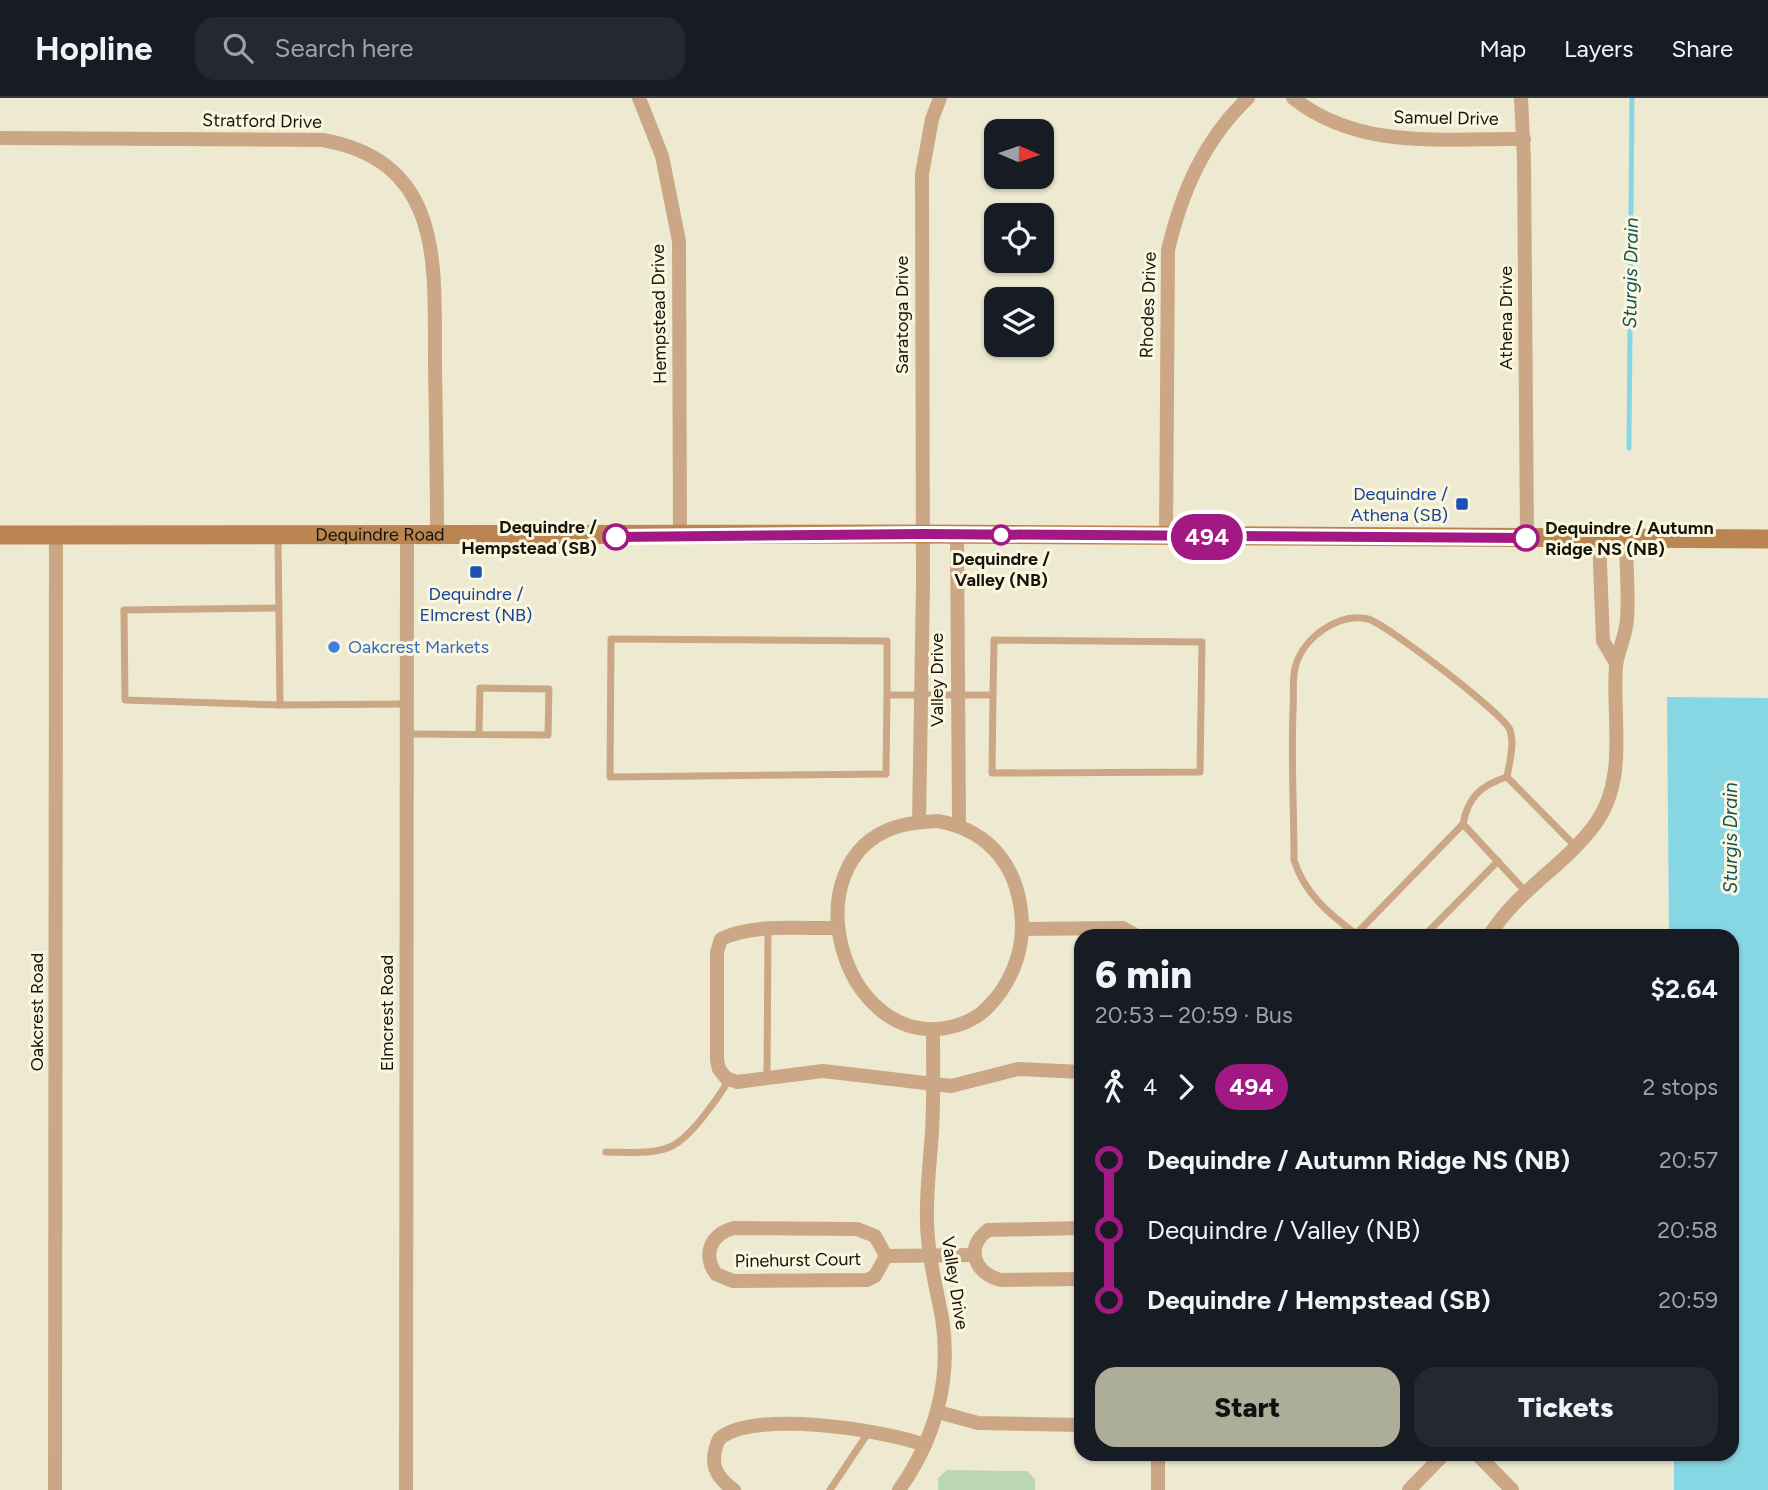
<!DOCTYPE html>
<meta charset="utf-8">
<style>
body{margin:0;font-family:Figtree,sans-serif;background:#242831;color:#f1f3f6;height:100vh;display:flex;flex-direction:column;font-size:26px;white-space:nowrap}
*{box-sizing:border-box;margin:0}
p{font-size:23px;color:#9ea1a6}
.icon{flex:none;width:38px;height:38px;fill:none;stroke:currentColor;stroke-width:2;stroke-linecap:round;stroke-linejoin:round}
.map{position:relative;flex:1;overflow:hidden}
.panel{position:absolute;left:1074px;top:831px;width:665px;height:532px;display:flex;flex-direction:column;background:#171b24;border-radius:21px;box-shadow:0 2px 5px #0004}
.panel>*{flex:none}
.badge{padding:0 14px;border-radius:23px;font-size:24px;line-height:46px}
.needle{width:46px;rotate:92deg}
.tools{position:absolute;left:984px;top:21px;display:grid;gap:14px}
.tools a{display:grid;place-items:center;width:70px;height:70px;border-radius:14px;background:#171b24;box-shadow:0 2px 5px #0004;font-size:35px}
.map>.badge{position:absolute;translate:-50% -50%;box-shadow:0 0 0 4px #fff}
.legs{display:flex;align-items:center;gap:10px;height:77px;padding:0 21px;font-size:23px}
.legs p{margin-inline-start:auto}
.summary{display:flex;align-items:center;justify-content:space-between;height:119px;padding:0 21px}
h1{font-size:38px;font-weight:800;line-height:52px}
.action{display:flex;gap:14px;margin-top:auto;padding:14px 21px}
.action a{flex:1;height:80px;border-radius:21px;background:#adae98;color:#111;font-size:28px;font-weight:800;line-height:80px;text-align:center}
.action a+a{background:#242831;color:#f1f3f6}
ul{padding:0 21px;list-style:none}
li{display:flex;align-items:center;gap:24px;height:70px;font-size:26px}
li i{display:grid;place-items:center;width:10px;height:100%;margin:0 9px;background:currentColor}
li i::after{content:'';width:18px;height:18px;margin:-9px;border:5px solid;border-radius:50%;background:#171b24}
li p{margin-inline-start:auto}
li:first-child i{background:linear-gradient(#0000 50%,currentColor 0)}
li:last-child i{background:linear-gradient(currentColor 50%,#0000 0)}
header{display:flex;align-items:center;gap:42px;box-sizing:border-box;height:98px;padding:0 35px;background:#171b24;border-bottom:2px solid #363941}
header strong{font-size:33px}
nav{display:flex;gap:38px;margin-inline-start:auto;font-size:24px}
.search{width:490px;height:63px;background:#242831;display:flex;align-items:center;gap:18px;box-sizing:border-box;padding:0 24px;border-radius:21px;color:#9ea1a6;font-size:26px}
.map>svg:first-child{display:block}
</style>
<header>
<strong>Hopline</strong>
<div class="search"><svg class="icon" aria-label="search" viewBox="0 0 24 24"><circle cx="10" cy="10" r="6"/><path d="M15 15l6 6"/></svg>Search here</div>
<nav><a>Map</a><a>Layers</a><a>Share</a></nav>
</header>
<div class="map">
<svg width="1768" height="1392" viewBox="0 0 1768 1392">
<rect width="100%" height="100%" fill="#eeead2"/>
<!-- green -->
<polygon fill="#bbd6b2" points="947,1372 1027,1373 1035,1381 1035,1392 938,1392 938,1380"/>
<!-- water -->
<polygon fill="#87d6e3" points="1667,599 1768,600 1768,1392 1674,1392 1674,1356 1732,1356 1732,838 1669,838"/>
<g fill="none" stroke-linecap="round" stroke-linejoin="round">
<!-- stream -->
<polyline stroke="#87d6e3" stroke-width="5" points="1629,350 1632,0"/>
<!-- service -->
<g stroke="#cba785" stroke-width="7">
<polyline points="278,438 280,607 407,606"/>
<polyline points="279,510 124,512 125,602 280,607"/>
<polyline points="887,597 886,676 610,679 611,541 887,543 887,597 993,597 994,542 1202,544 1200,674 992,675 993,597"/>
<polyline points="407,636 548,637 549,591 480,590 479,635"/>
<path d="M1526,794L1463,726C1468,699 1481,687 1507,679L1574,747"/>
<path d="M1356,836C1329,816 1304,795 1294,762C1294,712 1291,662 1293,613C1294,599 1292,583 1295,570C1302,541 1337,514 1368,521C1385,525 1504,616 1510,632C1515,645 1509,666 1507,679"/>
<polyline points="1358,838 1356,836 1463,726"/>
<polyline points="1424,838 1498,763"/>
<polyline points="767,980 768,833"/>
<path d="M606,1054C627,1054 653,1057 672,1048C691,1039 718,1000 729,982"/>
<polyline points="830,1392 870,1332"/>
</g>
<!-- minor -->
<g stroke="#cba785" stroke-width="14">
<polyline points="639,0 662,58 679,143 680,438"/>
<path d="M1293,0C1360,53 1444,40 1524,41"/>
<polyline points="1521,0 1524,62 1527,441"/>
<path d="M0,40L323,42C446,64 434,170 435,267C436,324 437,381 437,437"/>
<polyline points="957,437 959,727"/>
<path d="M1166,439L1168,152C1182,93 1204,42 1248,0"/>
<polyline points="1599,440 1603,543 1616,565"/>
<path d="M938,723C993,733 1021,773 1022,828C1022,858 1009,888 988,909C977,921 962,927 946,930C840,947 791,763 896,729C910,724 925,724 938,723Z"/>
<polyline points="919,724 923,485 922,76 932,21 940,0"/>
<path d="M838,830C801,831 754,825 721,841L717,854V962L719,971L726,980L737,984L823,973L951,988L1018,971L1082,974"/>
<polyline points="1022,831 1123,830 1137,838"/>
<path d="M1489,838C1516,793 1566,767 1596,725C1628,680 1612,620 1616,568C1618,552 1626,538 1627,521C1629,495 1626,467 1626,441"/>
<path d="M734,1130L857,1131L875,1138L886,1158L875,1178L867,1182L733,1183L716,1176C702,1156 711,1136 734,1130Z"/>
<path d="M1082,1130L988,1132C964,1150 975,1176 1001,1182L1082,1181"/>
<polyline points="886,1158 974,1157"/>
<polyline points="938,1314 978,1325 1082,1327"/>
<polyline points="1477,1356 1512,1392"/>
<polyline points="55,1392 56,437"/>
<polyline points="406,1392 407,439"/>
<path d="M734,1392C714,1378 709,1364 719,1341C752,1311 884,1332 925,1347"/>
<path d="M899,1392C935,1341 952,1282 942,1220C936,1188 928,1158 927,1125C926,1094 930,1064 932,1034C934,1000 933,966 933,932"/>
<polyline points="1158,1392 1158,1356"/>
<polyline points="1409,1392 1444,1356"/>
</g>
<!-- secondary -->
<path stroke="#ba8550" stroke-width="19" id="s1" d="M0,437L923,436L1768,441"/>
</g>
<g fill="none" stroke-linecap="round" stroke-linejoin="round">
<defs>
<polyline id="line-1" points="616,439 923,436 1526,440"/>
</defs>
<!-- line-1 casing -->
<use href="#line-1" stroke="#fff" stroke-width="16"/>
<!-- line-1 -->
<use href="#line-1" stroke="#a31984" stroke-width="10"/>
</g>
<!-- markers -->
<g fill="#1a4fb4" stroke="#fbf7df" stroke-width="2.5">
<rect x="1455" y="399" width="14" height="14" rx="3.5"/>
<rect x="469" y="467" width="14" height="14" rx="3.5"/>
</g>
<g fill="#fff" stroke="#a31984" stroke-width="3.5">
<circle cx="1001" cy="437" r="9"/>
<circle cx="616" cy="439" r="12"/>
<circle cx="1526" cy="440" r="12"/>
</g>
<circle fill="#3f7fe0" stroke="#fbf7df" stroke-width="2.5" cx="334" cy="549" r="7"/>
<g text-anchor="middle" stroke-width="6" stroke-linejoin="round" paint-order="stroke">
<!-- street labels -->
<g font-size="18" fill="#16140c" stroke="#fbf7df">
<text transform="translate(1446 20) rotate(1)" y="6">Samuel Drive</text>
<text transform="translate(262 23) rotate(1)" y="6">Stratford Drive</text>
<text transform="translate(1148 207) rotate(-88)" y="6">Rhodes Drive</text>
<text transform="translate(659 216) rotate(-91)" y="6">Hempstead Drive</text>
<text transform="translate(902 217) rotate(-90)" y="6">Saratoga Drive</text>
<text transform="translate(1506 220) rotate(-90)" y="6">Athena Drive</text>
<text dy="6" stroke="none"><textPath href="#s1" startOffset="380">Dequindre Road</textPath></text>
<text transform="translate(937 582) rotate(-90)" y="6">Valley Drive</text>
<text transform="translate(37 914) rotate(-90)" y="6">Oakcrest Road</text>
<text transform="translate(387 915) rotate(-90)" y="6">Elmcrest Road</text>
<text transform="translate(798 1162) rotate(-1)" y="6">Pinehurst Court</text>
<text transform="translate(955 1185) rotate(81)" y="6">Valley Drive</text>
</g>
<!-- transit labels -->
<g font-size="18" fill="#164399" stroke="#fbf7df" text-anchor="end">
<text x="1448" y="402">Dequindre /<tspan x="1448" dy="21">Athena (SB)</tspan></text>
<text x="476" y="502" text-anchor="middle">Dequindre /<tspan x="476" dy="21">Elmcrest (NB)</tspan></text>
</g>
<!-- stop labels -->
<g font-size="18" font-weight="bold" fill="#16140c" stroke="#fbf7df" text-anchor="end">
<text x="597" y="435">Dequindre /<tspan x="597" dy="21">Hempstead (SB)</tspan></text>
<text x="1545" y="436" text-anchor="start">Dequindre / Autumn<tspan x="1545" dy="21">Ridge NS (NB)</tspan></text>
<text x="1001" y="467" text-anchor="middle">Dequindre /<tspan x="1001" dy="21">Valley (NB)</tspan></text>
</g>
<!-- shop labels -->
<g font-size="18" fill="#366cbe" stroke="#fbf7df" text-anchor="start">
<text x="348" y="555">Oakcrest Markets</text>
</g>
<!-- water labels -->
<g font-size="19" font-style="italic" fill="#0e535d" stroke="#fbf7df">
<text transform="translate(1630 175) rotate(-89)" y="7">Sturgis Drain</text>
<text transform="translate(1730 740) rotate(-90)" y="7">Sturgis Drain</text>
</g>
</g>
</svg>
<div class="tools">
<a><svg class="needle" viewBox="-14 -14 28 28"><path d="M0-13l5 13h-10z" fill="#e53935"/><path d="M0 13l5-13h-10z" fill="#9ea1a6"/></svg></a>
<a><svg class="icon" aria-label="locate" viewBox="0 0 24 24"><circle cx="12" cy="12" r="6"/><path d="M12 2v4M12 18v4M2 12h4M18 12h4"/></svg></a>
<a><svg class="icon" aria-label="layers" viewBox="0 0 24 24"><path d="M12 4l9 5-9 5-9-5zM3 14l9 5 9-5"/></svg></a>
</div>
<b class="badge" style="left:1207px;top:439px;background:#a31984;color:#fff">494</b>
<section class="panel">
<div class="summary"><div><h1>6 min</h1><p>20:53 – 20:59 · Bus</p></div><b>$2.64</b></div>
<div class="legs"><svg class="icon" aria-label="walk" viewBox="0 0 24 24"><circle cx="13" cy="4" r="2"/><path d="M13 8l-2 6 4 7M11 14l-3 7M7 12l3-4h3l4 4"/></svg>4<svg class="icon" aria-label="forward" viewBox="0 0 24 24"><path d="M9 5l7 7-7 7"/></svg><b class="badge" style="background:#a31984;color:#fff">494</b><p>2 stops</p></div>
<ul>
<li><i style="color:#a31984"></i><b>Dequindre / Autumn Ridge NS (NB)</b><p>20:57</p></li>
<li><i style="color:#a31984"></i><span>Dequindre / Valley (NB)</span><p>20:58</p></li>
<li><i style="color:#a31984"></i><b>Dequindre / Hempstead (SB)</b><p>20:59</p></li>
</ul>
<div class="action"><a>Start</a><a>Tickets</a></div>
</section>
</div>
